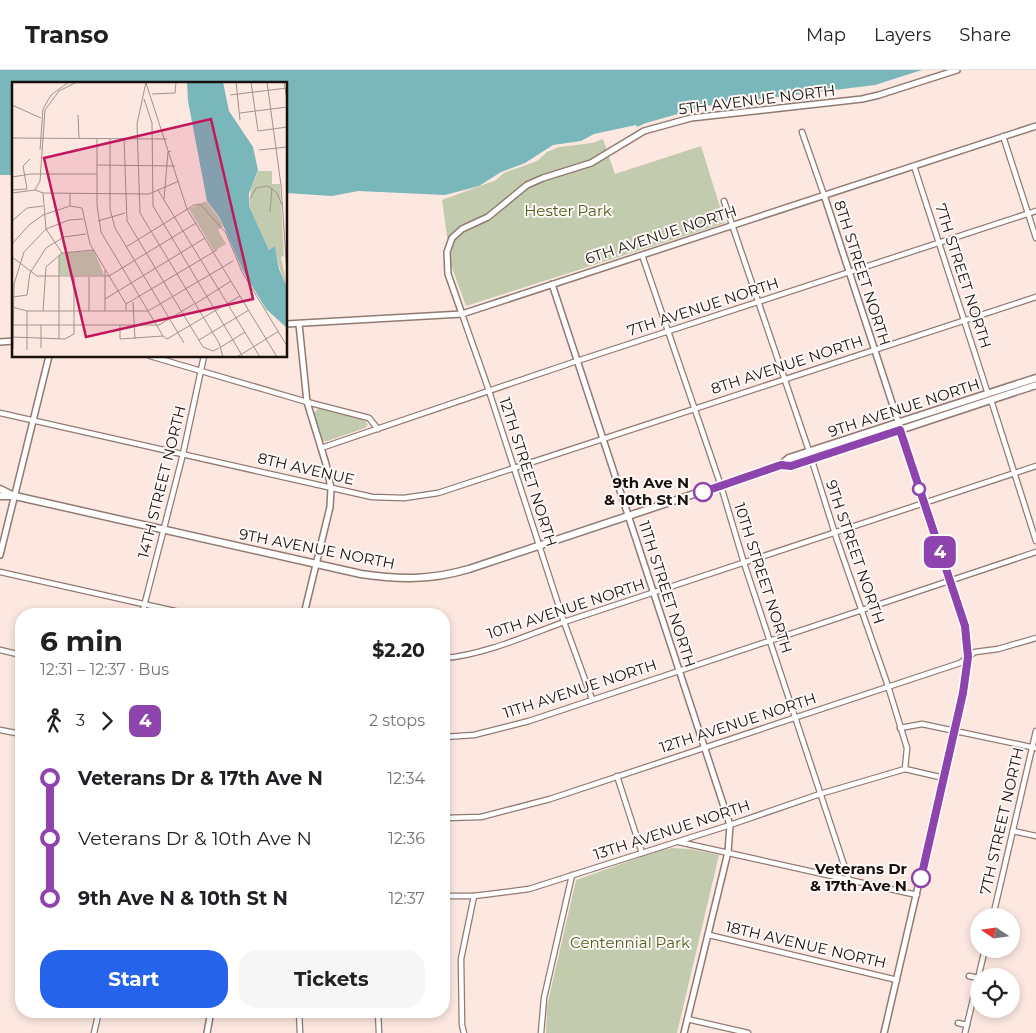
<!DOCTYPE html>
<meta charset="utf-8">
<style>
body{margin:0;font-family:Montserrat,sans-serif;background:#f6f6f6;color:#202124;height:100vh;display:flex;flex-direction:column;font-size:19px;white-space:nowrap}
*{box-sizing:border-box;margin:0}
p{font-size:16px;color:#757577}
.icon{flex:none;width:28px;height:28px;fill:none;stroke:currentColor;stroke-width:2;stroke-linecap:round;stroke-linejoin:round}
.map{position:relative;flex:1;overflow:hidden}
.panel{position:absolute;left:15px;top:538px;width:435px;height:410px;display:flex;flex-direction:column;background:#fff;border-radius:20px;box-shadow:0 2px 8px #0003}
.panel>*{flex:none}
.badge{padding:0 10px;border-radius:8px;font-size:18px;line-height:32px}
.needle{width:32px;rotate:283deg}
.tools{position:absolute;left:970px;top:838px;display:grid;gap:10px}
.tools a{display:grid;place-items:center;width:50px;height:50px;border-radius:50%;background:#fff;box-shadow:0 2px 8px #0003;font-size:25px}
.map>.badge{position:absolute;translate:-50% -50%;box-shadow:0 0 0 2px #fff}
.legs{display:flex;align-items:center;gap:8px;height:55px;padding:0 25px;font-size:16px}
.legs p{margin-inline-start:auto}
.summary{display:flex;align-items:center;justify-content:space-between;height:85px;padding:0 25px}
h1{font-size:28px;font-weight:700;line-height:38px}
.cta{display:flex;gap:10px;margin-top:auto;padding:10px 25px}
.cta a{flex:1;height:58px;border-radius:20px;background:#2563eb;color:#fff;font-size:20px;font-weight:700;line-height:58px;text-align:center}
.cta a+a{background:#f6f6f6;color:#202124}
ul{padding:0 25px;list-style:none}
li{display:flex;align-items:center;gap:18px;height:60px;font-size:19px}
li i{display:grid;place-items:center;width:8px;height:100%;margin:0 6px;background:currentColor}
li i::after{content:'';width:12px;height:12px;margin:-6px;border:4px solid;border-radius:50%;background:#fff}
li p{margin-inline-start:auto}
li:first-child i{background:linear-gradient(#0000 50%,currentColor 0)}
li:last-child i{background:linear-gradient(currentColor 50%,#0000 0)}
header{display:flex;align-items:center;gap:30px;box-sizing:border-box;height:70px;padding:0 25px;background:#fff;border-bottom:1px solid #e0e0e0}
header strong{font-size:24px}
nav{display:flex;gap:28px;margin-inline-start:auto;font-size:18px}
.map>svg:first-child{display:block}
</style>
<header>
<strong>Transo</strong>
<nav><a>Map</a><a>Layers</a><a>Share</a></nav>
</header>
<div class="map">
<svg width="1036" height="963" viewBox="0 0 1036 963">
<rect width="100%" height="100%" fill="#fce8e0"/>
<!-- green -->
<g fill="#c2cbae">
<polygon points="603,69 615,104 701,76 725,153 466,236 451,195 442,130 496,110 504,103 537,91 547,82 559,77 592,73"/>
<polygon points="319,338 364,349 368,355 365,358 327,371 323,371 314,343"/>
<polygon points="672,778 690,779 719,785 677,963 546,963 547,936 576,810 658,781"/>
</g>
<!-- water -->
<polygon fill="#79b7bb" points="0,0 922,0 875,15 706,36 646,53 637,57 636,55 594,64 581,71 553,75 525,93 501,102 479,116 445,125 358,121 332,126 286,123 286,14 14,14 14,105 0,105"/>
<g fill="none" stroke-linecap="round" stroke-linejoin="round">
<defs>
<g id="minor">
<polyline points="802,62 824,125"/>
<polyline points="1003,66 1036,168"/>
<polyline points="914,96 988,324"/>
<polyline points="724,131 808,378 837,470 888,616 907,678 905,699"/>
<polyline points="642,185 721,416 744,493 849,810"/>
<polyline points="462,244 487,315 564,552 592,629"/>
<polyline points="150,286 307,332 369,348 378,359"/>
<polyline points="991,330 1036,471"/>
<polyline points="0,343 372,427 404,428 438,423 1036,227"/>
<polyline points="321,378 571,293 1036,141"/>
<polyline points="0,502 188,544"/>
<polyline points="142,544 183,384 204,286"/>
<polyline points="0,580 21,585"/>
<path d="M444,588C481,586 528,565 564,552L1036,396"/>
<polyline points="900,658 922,654 1036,678"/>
<polyline points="0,660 21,664"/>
<polyline points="444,667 474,665 529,651 1036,482"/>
<polyline points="617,706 642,783"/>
<polyline points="444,748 481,747 550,729 960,593 975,582 998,579 1036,568"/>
<polyline points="1013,761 1036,766"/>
<polyline points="679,772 917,825"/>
<polyline points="444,826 474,826 529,819 730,755 820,724 905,699 944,708"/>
<polyline points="993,846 1036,661"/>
<polyline points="709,865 897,910"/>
<polyline points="969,906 978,908"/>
<polyline points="299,941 300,963"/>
<polyline points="378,941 379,963"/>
<polyline points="687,949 748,963"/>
<polyline points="958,953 967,955"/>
<polyline points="94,963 99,941"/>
<polyline points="464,963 462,955 461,889 474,826"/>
<polyline points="541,963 544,928 572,805"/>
<polyline points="965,963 985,879"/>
</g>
<g id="tertiary">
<polyline points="824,125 965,556 968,587 963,623 884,963"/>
<polyline points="552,214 730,755 728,782 684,963"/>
<polyline points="462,244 448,204 447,182 452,168 462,159 488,147 527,115 543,108 591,93 644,61 691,48 862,29 879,25 957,0"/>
<polyline points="286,254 462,244 1036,56"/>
<polyline points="299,254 307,332 326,394 331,418 330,437 304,544"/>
<polyline points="0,272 14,271"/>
<polyline points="0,485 49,286"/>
<polyline points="207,963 211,941"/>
</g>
<g id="secondary">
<polyline points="781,395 791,396 1036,315"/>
<polyline points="0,419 14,426"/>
<path d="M0,426H15L361,504C401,510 431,510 469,499L781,395L789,388L1036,308"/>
</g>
</defs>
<!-- minor casing -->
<use href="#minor" stroke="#917a71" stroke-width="7"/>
<!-- tertiary casing -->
<use href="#tertiary" stroke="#917a71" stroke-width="8"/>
<!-- secondary casing -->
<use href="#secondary" stroke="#917a71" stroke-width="9"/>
<!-- minor -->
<use href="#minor" stroke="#fff" stroke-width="4.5"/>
<!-- tertiary -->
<use href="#tertiary" stroke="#fff" stroke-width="5"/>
<!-- secondary -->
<use href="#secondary" stroke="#fff" stroke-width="6"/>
</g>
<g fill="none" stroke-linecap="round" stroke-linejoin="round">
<defs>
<polyline id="line-1" points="703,422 781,395 791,396 900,360 965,556 968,587 963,623 921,808"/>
</defs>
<!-- line-1 casing -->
<use href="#line-1" stroke="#fff" stroke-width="11"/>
<!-- line-1 -->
<use href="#line-1" stroke="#8e44ad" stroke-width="8"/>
</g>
<!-- markers -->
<g fill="#fff" stroke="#8e44ad" stroke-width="2.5">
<circle cx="919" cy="419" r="6"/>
<circle cx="703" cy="422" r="9"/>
<circle cx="921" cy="808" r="9"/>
</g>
<g text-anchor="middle" stroke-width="4" stroke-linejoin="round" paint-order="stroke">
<!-- street labels -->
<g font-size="15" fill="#19100d" stroke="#fef9f7">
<text transform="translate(757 30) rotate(-7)" y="5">5TH AVENUE NORTH</text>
<text transform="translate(661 165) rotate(-18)" y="5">6TH AVENUE NORTH</text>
<text transform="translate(862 203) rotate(72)" y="5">8TH STREET NORTH</text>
<text transform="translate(963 206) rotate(72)" y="5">7TH STREET NORTH</text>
<text transform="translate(703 237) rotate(-18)" y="5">7TH AVENUE NORTH</text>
<text transform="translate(787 295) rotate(-18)" y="5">8TH AVENUE NORTH</text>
<text transform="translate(904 338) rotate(-18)" y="5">9TH AVENUE NORTH</text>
<text transform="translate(306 399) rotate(13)" y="5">8TH AVENUE</text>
<text transform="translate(528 402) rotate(72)" y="5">12TH STREET NORTH</text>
<text transform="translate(162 412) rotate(-76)" y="5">14TH STREET NORTH</text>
<text transform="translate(317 479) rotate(11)" y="5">9TH AVENUE NORTH</text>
<text transform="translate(855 482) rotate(71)" y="5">9TH STREET NORTH</text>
<text transform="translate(763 508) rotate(72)" y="5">10TH STREET NORTH</text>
<text transform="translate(667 524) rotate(72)" y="5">11TH STREET NORTH</text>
<text transform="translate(566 539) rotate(-18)" y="5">10TH AVENUE NORTH</text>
<text transform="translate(580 619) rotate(-18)" y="5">11TH AVENUE NORTH</text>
<text transform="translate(738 653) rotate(-18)" y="5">12TH AVENUE NORTH</text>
<text transform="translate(1002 751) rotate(-77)" y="5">7TH STREET NORTH</text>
<text transform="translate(672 760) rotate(-18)" y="5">13TH AVENUE NORTH</text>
<text transform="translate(806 875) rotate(13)" y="5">18TH AVENUE NORTH</text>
</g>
<!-- park labels -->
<g font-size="15" fill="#4f5f1a" stroke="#fef9f7">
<text x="568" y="146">Hester Park</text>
<text x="630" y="878">Centennial Park</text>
</g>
<!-- stop labels -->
<g font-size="15" font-weight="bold" fill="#19100d" stroke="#fef9f7" text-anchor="end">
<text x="689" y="418">9th Ave N<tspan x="689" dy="17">&amp; 10th St N</tspan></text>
<text x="907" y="804">Veterans Dr<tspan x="907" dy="17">&amp; 17th Ave N</tspan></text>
</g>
</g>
<!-- overview -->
<g transform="translate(12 12)">
<rect width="275" height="275" fill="#fce8e0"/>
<path d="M246,89H260V102H268L272,174L269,175L275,204L268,188L263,164L257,168L237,124L239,106ZM194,119L208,137L211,144L206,148L214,162L202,169L177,127ZM82,169L92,193H47V174L50,171Z" fill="#c2cbae"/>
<path d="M175,0H211L217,29L241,65L246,88L237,111V124L257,168L263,164L267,187L275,205V246L254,227L232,191L208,136L195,119L176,19Z" fill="#79b7bb"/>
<path fill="none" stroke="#a1928c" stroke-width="1" d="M134,0L125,42L128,131L207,261L211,275M224,0L228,38M239,0L246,49L275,45M255,0L269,103L275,192M272,0L275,18M134,1L175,127L265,275M140,12L163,11L164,0M218,13L275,6M132,17L140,41L141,124L231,275M0,23L29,36M228,31L275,25M66,33L67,56M0,56L155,57M85,56V123L89,150L151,254M98,56V127L103,146L172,261M112,56L115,139L191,265L201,269L207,266M28,68L31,27L39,13L57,0M247,68L275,65M85,83L163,84M0,95L19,92H85M0,108L15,107L11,84L18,77M23,108L28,99L33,28L47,9L65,0M146,108L248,275M0,111L23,108L31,111L137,112L167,99M31,111L34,147L50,171M58,111V124L70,126L78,162L114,222V229M152,117L156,70L159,69M238,117L244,106L256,104L265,111L270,123M258,130L260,106M0,139L15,126L31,124M86,139L113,131M0,162L17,143L31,133L58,124M114,165L182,123L188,122L214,151L230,190L275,264M47,173V257M0,175L25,194H97L184,141M93,188V229M1,215L15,213L18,191L34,166L52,155L74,152M93,217L193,156M121,220L123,257M114,222L205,168M183,222L219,199M0,225L15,229H136L221,179M31,229L34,185L50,171L82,168M77,229V195M0,243H147L182,222M108,243V257L151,254L155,257L228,214M0,255L53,257L62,252V194M187,258L237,228M209,265L233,250M29,266V243M1,267L2,202L12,170L34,147L57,138L71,137M15,268V229M225,275L267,249"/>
<path fill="#c2185b" fill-opacity="0.15" stroke="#c2185b" stroke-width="2.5" d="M199,37L241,217L74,255L32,76Z"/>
<rect width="275" height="275" fill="none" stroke="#19100d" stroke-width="2.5"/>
</g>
</svg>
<div class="tools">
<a><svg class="needle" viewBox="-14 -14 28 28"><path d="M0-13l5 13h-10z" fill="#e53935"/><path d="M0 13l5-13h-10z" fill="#757577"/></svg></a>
<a><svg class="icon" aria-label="locate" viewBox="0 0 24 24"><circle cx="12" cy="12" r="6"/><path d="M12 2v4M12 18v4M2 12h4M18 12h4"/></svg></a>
</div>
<b class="badge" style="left:940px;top:482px;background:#8e44ad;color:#fff">4</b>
<section class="panel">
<div class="summary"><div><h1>6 min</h1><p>12:31 – 12:37 · Bus</p></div><b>$2.20</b></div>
<div class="legs"><svg class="icon" aria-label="walk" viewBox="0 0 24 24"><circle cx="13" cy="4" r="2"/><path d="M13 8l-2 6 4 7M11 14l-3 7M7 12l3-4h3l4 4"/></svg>3<svg class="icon" aria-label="forward" viewBox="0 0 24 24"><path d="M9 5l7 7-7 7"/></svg><b class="badge" style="background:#8e44ad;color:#fff">4</b><p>2 stops</p></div>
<ul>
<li><i style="color:#8e44ad"></i><b>Veterans Dr &amp; 17th Ave N</b><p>12:34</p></li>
<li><i style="color:#8e44ad"></i><span>Veterans Dr &amp; 10th Ave N</span><p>12:36</p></li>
<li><i style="color:#8e44ad"></i><b>9th Ave N &amp; 10th St N</b><p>12:37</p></li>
</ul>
<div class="cta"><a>Start</a><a>Tickets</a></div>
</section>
</div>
